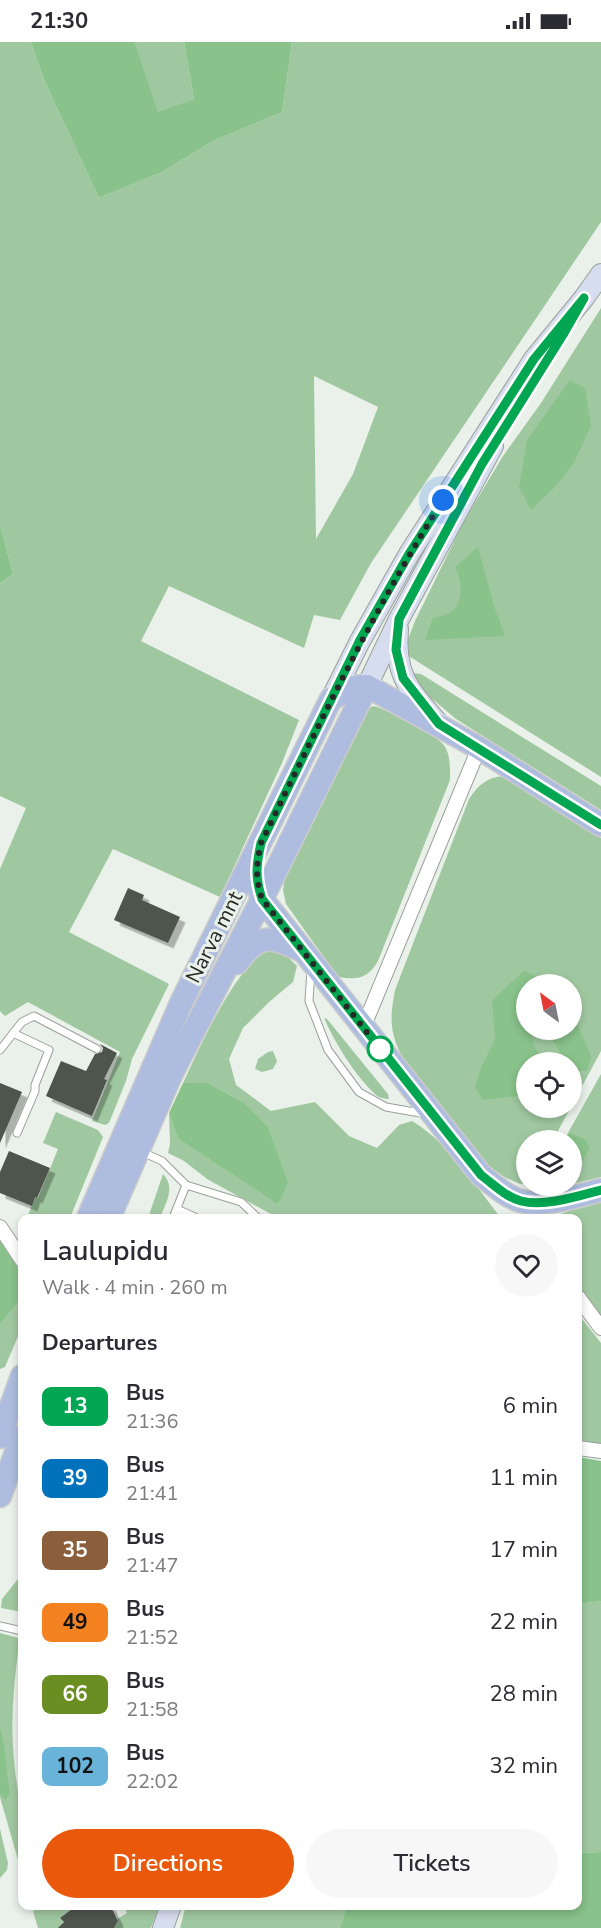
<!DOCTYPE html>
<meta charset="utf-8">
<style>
body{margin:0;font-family:"Nunito Sans",sans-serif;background:#f7f7f7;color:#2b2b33;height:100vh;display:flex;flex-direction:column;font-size:22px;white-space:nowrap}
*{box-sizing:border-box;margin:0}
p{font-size:20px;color:#7c7c81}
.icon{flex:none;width:33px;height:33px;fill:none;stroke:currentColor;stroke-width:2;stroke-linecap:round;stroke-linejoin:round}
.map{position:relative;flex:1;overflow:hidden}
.side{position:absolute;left:18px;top:1172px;width:564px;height:696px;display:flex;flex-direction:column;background:#fff;border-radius:12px;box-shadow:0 3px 9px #0003}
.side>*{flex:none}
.badge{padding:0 12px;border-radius:9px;font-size:21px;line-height:39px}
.needle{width:39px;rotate:328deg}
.tools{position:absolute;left:516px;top:932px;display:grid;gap:12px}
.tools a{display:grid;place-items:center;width:66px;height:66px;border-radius:50%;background:#fff;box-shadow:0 3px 9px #0003;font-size:30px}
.you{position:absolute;width:30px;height:30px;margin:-15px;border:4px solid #fff;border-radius:50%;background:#1a73e8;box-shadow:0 0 0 9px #1a73e833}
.map>.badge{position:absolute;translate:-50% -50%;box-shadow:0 0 0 3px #fff}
h2{padding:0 24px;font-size:22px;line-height:54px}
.round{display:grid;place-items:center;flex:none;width:63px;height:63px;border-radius:32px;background:#f7f7f7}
.summary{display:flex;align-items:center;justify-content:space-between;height:102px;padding:0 24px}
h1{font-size:28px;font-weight:600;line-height:45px}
.button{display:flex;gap:12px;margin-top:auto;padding:12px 24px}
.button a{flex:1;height:69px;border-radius:36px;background:#ea580c;color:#fff;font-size:24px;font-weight:600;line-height:69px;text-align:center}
.button a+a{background:#f7f7f7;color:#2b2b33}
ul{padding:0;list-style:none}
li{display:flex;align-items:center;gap:18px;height:72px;padding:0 24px}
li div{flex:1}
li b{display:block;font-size:22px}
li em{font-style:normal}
li .badge{min-width:66px;font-weight:700;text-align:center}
.status{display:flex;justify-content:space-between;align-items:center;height:42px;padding:0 30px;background:#fff;direction:ltr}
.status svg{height:16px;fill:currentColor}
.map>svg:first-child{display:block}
</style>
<div class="status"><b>21:30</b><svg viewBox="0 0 49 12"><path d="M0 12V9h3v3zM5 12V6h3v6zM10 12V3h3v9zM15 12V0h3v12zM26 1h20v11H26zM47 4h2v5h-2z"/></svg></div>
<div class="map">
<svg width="601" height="1886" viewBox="0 0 601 1886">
<defs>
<filter id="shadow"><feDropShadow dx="5.5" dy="5.5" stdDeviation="0" flood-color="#0004"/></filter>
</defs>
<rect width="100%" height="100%" fill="#eaf1ea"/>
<!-- green -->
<g fill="#a0c8a0" fill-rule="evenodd">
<path d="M0,0H31L44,38L99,156L162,130L213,99L282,70L292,0H601V180L371,521L340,578L314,573L304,606L169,544L141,599L299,678L282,721L220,855L113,807L69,890L169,942L132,1017L126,1039L109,1081L105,1083L92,1079L120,1010L28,960L5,974L0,969V827L26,766L0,754V541L13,532L0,482ZM314,334L378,365L353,432L316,497Z"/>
<polygon points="135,0 184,0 194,57 158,71"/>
<polygon points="601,266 601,735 407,613 407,600 415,579 464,479 503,414 541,361"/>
<polygon points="413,631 421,632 601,744 601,768 456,677 424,650 411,635"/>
<path d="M374,664C389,669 433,690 443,702C451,712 450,726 450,738L378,919C368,937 357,938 338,935L286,862L283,848L285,833L366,667Z"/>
<path d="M504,734L601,796V1009L572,1063V1020H526V1065H571L553,1098H526V1141L520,1142L506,1136L484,1121L402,1015C389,988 390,976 395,948L469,757C478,743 487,735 504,734ZM526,942H572V987H526Z"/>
<path d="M273,907L284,911L297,924L293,940L269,960L243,986L229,1017L236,1043L271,1069L315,1060L349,1094L377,1106L399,1083L412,1079C449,1101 475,1143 501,1176H278L207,1137L184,1119L168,1111L170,1102L169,1071L178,1097L279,1162L243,1060L208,1041H183C198,1010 239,914 273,907Z"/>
<path d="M324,976L327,977L388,1052L389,1057C383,1057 377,1055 373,1050C354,1032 334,999 324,976Z"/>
<polygon points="273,1009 277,1019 273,1027 262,1030 255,1027 258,1017 268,1010"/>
<polygon points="601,1032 601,1135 572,1142 572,1098 564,1098"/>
<polygon points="56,1070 98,1088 103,1095 70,1176 27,1176 35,1155 38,1156 58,1107 43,1101"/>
<path d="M163,1132C176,1146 166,1160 160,1176H148Z"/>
<polygon points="601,1158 601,1274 578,1244 578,1176 549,1176"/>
<polygon points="22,1255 22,1285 5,1325 0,1327 0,1283"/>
<polygon points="578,1272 601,1301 601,1404 578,1400"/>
<polygon points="22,1532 22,1570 1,1566 2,1557"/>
<polygon points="601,1559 601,1810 578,1811 578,1562"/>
<path d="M0,1591L22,1597V1611H18C14,1641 11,1672 13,1704C14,1727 18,1750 22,1773C25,1788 22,1804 22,1819L20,1825L0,1755Z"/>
<polygon points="0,1787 8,1821 7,1828 0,1836"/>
<polygon points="48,1863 77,1863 60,1876 64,1880 61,1883 65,1886 38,1886 33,1869"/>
<polygon points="123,1863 160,1863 151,1886 114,1886 118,1879 117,1877 127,1871"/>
<polygon points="186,1863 349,1863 340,1886 180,1886"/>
</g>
<!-- forest -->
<g fill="#89c28a">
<polygon points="31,0 135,0 158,70 194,57 184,0 292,0 282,70 213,99 162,130 99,156 44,38"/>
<polygon points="570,338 585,346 591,384 573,422 554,446 531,468 519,445 527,398"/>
<polygon points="0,482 13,532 0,541"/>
<path d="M478,505L494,564L505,594L425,598L433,576C438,575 446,573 451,570C465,560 462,538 455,525Z"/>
<polygon points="524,929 554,942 526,942 526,987 530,987 535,1006 545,1020 526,1020 526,1053 483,1058 475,1045 481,1026 495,997 492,958"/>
<polygon points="572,969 591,1015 587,1028 575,1029 572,1024 572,1020 568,1020 565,1017 545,987 572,987"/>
<polygon points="183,1041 208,1041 243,1060 268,1085 288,1141 278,1162 178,1097 169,1071"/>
<polygon points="570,1091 585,1097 590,1106 579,1124 572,1128 572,1098 565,1098"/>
<polygon points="0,1199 22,1232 22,1255 0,1283"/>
<polygon points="578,1415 601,1419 601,1559 579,1562"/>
<path d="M0,1685C6,1706 6,1729 10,1751L6,1758L0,1752Z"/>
<polygon points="601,1810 601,1886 340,1886 348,1863 578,1863 578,1811"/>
</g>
<!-- building -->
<g fill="#4d544d" filter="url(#shadow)">
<polygon points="128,846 144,853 142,858 180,875 168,901 114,878"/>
<polygon points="100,1002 117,1011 104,1037 107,1038 92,1074 46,1054 61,1019 86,1029 95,1012 102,1010 103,1006"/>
<polygon points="0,1041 22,1050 0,1101"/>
<polygon points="9,1109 50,1126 37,1156 35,1155 32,1164 0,1151 0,1130"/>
<polygon points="77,1863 110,1863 118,1879 114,1886 58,1886 64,1880 60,1876"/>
</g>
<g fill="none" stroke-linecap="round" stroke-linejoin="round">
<defs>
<g id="lane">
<polyline points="311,927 309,959 328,1008 359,1050 386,1065 426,1072"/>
<polyline points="13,991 49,1008 35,1043 35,1049 17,1091"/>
<polyline points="0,1008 22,980 34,974 97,1007"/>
<polyline points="140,1109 162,1119 186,1143 173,1176"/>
<polyline points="186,1143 241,1160 258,1176"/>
<polyline points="177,1167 197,1176"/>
<polyline points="0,1584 22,1589"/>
</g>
<g id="street">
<polyline points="363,986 479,706"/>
<polyline points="0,1185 22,1218"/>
<polyline points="578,1255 601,1286"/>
<polyline points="578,1406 601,1409"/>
</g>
<g id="secondary">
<path d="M398,587C394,635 410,648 439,682"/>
<polyline points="367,644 399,577 493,404"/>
<polyline points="331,657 360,599 409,512 534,317 584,256 601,232"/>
<polyline points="163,1886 171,1863"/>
</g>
<g id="primary">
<path d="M258,844L262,857L481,1133C493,1142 506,1155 521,1159C545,1165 578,1154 601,1148"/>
<path d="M237,921C260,890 270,894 303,909"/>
<polyline points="88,1176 182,959 331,657 353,645 367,644 479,706 601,783"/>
<polyline points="109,1176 171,1033 262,857 367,644"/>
<polyline points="0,1395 22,1334"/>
<polyline points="0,1454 22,1394"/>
</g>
</defs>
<!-- lane casing -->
<use href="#lane" stroke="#99a099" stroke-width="9"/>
<!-- street casing -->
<use href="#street" stroke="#99a099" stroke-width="16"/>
<!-- secondary casing -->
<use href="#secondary" stroke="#99a099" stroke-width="22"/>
<!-- primary casing -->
<use href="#primary" stroke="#cbcbcb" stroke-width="25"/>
<!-- lane -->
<use href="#lane" stroke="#fff" stroke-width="7"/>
<!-- street -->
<use href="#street" stroke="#fff" stroke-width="14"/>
<!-- secondary -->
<use href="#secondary" stroke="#d6ddef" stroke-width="20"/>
<!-- primary -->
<use href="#primary" stroke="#adbcdf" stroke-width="22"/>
</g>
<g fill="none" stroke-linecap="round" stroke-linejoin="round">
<defs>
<path id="line" d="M601,783L439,682L403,636L396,608L399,577L451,480L482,422L564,291L584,256L534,317L409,512L360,598L261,801C256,824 255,835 262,857L481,1133C493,1142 506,1155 521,1159C545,1165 578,1154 601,1148"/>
</defs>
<!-- line casing -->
<use href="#line" stroke="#fff" stroke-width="14"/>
<!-- line -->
<use href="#line" stroke="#00a651" stroke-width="9"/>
<!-- walk -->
<path stroke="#252825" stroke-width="6" stroke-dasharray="0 10.8" d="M380,1007L262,857C255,835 256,824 261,801C318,684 373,569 443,458"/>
</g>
<!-- markers -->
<circle fill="#fff" stroke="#00a651" stroke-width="3" cx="380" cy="1007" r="12"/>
<g text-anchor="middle" stroke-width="6" stroke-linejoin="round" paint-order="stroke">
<!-- street labels -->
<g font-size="21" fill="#252825" stroke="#eaf1ea">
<text transform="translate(214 895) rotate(-63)" y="7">Narva mnt</text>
</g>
</g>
</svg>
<div class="tools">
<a><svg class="needle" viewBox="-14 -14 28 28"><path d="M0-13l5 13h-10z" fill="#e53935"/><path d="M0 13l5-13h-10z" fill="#7c7c81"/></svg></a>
<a><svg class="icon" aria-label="locate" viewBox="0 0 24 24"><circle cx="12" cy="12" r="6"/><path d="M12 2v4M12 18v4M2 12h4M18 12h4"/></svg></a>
<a><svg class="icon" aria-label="layers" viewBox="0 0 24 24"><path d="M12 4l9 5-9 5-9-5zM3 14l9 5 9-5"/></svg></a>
</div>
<div class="you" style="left:443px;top:458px"></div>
<section class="side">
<div class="summary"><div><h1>Laulupidu</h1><p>Walk · 4 min · 260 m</p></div><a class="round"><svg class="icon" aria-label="heart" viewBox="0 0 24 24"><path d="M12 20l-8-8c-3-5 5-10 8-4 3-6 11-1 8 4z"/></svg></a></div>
<h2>Departures</h2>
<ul>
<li><span class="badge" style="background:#00a651;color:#fff">13</span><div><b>Bus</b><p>21:36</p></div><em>6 min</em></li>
<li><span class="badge" style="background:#0072bc;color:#fff">39</span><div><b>Bus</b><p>21:41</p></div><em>11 min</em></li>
<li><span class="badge" style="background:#8b5e3c;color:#fff">35</span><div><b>Bus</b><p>21:47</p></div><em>17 min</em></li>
<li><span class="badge" style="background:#f58220;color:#111">49</span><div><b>Bus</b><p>21:52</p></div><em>22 min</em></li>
<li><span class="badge" style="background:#6b8e23;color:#fff">66</span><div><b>Bus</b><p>21:58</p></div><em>28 min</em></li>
<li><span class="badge" style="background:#69b3d9;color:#111">102</span><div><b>Bus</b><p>22:02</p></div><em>32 min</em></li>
</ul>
<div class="button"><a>Directions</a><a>Tickets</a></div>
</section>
</div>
